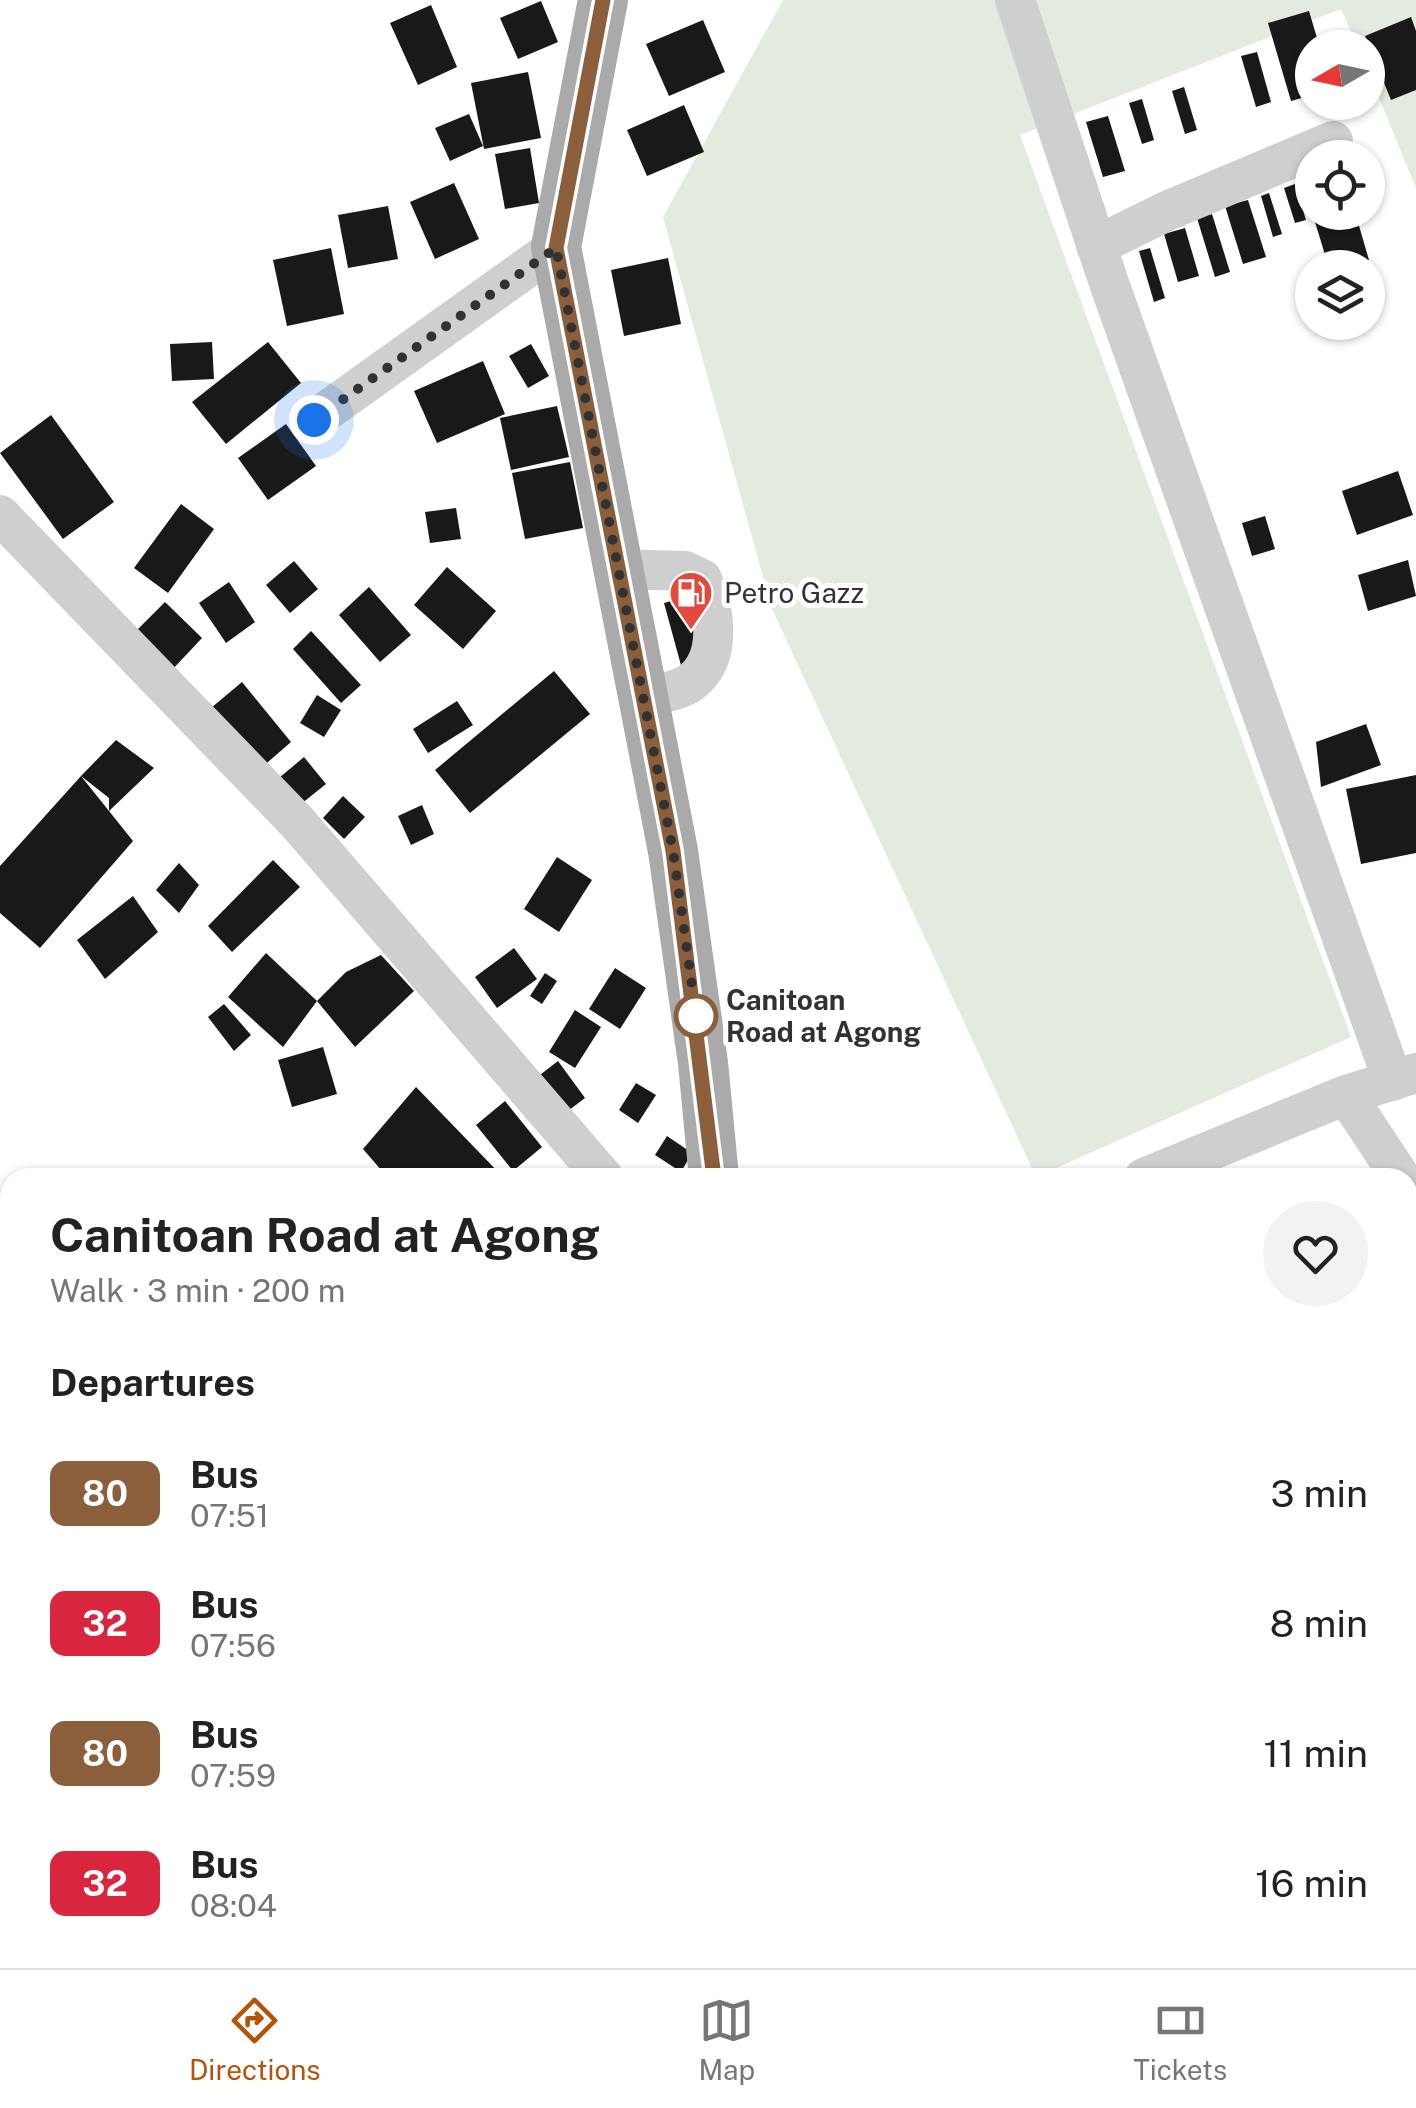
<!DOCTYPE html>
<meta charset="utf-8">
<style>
body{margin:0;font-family:"Public Sans",sans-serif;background:#f2f2f2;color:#222;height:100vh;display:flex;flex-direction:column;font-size:38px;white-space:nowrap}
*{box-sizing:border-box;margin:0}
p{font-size:32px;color:#767676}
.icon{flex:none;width:55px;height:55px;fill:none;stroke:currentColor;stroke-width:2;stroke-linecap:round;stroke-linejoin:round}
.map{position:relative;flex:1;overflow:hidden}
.sheet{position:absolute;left:0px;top:1168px;width:1418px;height:802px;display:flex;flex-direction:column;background:#fff;border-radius:30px 30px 0 0;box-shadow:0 2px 8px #0004}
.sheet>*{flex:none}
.badge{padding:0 20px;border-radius:15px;font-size:35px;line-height:65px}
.needle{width:65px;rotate:261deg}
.tools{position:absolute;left:1295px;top:30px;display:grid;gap:20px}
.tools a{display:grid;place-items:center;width:90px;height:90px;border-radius:50%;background:#fff;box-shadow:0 2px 8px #0004;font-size:50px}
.you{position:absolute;width:50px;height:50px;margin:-25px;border:8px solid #fff;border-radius:50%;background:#1a73e8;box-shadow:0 0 0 15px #1a73e833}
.map>.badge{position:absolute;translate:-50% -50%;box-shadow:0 0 0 5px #fff}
h2{padding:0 50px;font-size:38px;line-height:90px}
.round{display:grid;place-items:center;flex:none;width:105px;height:105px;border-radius:52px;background:#f2f2f2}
.summary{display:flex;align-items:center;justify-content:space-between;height:170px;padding:0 50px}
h1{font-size:48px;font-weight:700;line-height:75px}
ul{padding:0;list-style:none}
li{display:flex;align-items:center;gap:30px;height:130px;padding:0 50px}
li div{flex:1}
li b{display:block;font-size:38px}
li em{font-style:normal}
li .badge{min-width:110px;font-weight:700;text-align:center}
.tabs{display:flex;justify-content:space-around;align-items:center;height:140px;border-top:2px solid #e0e0e0;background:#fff;font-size:28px;color:#767676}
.tabs a{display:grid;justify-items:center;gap:5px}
.tabs .active{color:#b45309}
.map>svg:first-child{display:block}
</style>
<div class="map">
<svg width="1416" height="1968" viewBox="0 0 1416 1968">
<rect width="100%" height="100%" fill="#fff"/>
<!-- green -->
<polygon fill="#e3ebdf" points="783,0 1416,0 1416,188 1368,71 1368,48 1358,47 1341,9 1020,135 1351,1037 1036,1177 772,609 663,217"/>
<!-- building -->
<g fill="#191919">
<polygon points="541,1 558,42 518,59 500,18"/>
<polygon points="431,5 457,67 418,85 390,23"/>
<polygon points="1309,11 1320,48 1312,48 1312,95 1291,101 1268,23"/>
<polygon points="1411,17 1416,31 1416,90 1391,100 1365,36"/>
<polygon points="703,20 725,72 669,96 646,44"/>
<polygon points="1257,52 1271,102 1256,107 1241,56"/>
<polygon points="528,72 541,138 484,149 471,83"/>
<polygon points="1184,87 1197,130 1185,134 1172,91"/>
<polygon points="1142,99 1154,140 1142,144 1129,103"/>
<polygon points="684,105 704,152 647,176 627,130"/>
<polygon points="469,114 483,146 450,161 435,128"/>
<polygon points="1108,116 1125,171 1103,177 1086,122"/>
<polygon points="530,148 539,203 505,209 495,154"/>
<polygon points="454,183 479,239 435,259 410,202"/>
<polygon points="1295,184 1306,220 1295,223 1284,188"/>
<polygon points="1269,193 1282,234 1273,237 1261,196"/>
<polygon points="1248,200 1266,257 1243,264 1225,206"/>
<polygon points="388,206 398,259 348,268 338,215"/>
<polygon points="1312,212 1355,212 1369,260 1329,268"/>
<polygon points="1212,214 1230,272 1215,277 1197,218"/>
<polygon points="1185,228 1199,276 1178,282 1164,234"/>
<polygon points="331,248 344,314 287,326 273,260"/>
<polygon points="1150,248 1165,298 1154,302 1139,251"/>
<polygon points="668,258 681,324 624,336 611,270"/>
<polygon points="212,342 214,379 172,381 170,344"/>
<polygon points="268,342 301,383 226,444 192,402"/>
<polygon points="531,344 549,376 528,388 509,356"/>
<polygon points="483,361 505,414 437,443 414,391"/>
<polygon points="557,406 569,457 511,470 500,418"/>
<polygon points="51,415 114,502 63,539 0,453"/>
<polygon points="286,424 316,466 268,500 238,458"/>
<polygon points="570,462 583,528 525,539 512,473"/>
<polygon points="1398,471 1413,515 1357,535 1342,491"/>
<polygon points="181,504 214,529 168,593 134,568"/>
<polygon points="456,508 461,539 430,543 425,512"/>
<polygon points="1265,516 1275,549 1252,556 1242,523"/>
<polygon points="1408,560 1416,596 1368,611 1358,575"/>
<polygon points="294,561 318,589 290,613 266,585"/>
<polygon points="447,567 496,611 463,649 414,605"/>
<polygon points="229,582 255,622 226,643 199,603"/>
<polygon points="369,587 411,635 380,662 339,615"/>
<polygon points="700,593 718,659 682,669 664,603"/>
<polygon points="165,602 202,638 171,671 133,634"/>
<polygon points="311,631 361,685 341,703 293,649"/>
<polygon points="554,671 590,714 470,813 435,770"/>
<polygon points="242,682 291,742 260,769 211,708"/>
<polygon points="317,695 341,710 324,737 300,723"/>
<polygon points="457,701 473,725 428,753 413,729"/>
<polygon points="1366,724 1381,765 1321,787 1316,742"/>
<polygon points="116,740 154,768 109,811 133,841 40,948 0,913 0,866 81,776 109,811 109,798 81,776"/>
<polygon points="304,757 326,784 301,804 279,778"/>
<polygon points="1416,775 1416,853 1361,864 1346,789"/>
<polygon points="343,796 365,817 344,839 323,818"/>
<polygon points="422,805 434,834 411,845 398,816"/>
<polygon points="557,857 592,880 559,932 524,909"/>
<polygon points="273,860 300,887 232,952 208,926"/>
<polygon points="179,863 199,885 179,913 156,890"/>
<polygon points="133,896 158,932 105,979 77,940"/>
<polygon points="514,948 537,979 497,1008 475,977"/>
<polygon points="266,953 317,1001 283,1047 228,997"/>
<polygon points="381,955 414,991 355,1047 317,1001 346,972"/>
<polygon points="615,968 646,988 620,1029 589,1009"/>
<polygon points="545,973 557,981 542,1004 530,996"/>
<polygon points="224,1004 251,1035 234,1051 208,1017"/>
<polygon points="575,1010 601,1027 575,1068 549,1052"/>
<polygon points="323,1047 337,1094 292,1107 278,1060"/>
<polygon points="558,1061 585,1098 564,1114 536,1078"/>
<polygon points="636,1083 656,1095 638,1123 619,1110"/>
<polygon points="416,1087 504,1178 388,1178 363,1149"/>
<polygon points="505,1101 542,1147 513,1171 476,1125"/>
<polygon points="667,1136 692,1153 681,1172 655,1155"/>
</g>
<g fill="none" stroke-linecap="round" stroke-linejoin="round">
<!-- minor -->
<g stroke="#cfcfcf" stroke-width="40">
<polyline points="1015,0 1109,283 1393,1081"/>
<polyline points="1096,246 1167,211 1333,141"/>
<polyline points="314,420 556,247"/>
<polyline points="0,515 297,822 604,1178"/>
<path d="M616,569L685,571L702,579C715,611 723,659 690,683C678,691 658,694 644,698"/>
<polyline points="1346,1095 1401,1178"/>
<polyline points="1144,1178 1346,1095 1416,1073"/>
<polyline points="1408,1218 1416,1210"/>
<polyline points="1408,1402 1416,1393"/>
<polyline points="1408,1549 1416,1539"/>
<polyline points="1408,1695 1416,1685"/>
<polyline points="521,1968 581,1965 685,1968"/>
</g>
<!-- major -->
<g stroke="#aaa" stroke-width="50">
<polyline points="603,0 556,247 673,851 703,1063 714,1178"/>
<polyline points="684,1968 685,1960"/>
</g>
</g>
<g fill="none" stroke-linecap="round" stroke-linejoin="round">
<defs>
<polyline id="line" points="603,0 556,248 673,851 714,1178"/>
</defs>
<!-- line casing -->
<use href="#line" stroke="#fff" stroke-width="22"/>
<!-- line -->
<use href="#line" stroke="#8b5e3c" stroke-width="15"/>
<!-- walk -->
<polyline stroke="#323232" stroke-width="10" stroke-dasharray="0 18" points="314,420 556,248 673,851 698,1028 696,1016"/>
</g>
<!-- icons -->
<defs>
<symbol id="fuel-pin" viewBox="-11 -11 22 30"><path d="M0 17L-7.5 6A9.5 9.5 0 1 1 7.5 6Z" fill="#e14b3d" stroke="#fff"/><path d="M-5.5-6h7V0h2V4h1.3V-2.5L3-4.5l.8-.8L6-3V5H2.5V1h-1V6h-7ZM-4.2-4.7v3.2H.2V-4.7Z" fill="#fff"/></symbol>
</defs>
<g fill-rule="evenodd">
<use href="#fuel-pin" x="666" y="568" width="50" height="68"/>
</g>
<!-- markers -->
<circle fill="#fff" stroke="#8b5e3c" stroke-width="5" cx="696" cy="1016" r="20"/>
<g text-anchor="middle" stroke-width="10" stroke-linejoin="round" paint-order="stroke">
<!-- poi labels -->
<g font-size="28" fill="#323232" stroke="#fff" text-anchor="start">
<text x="724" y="603">Petro Gazz</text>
</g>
<!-- stop labels -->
<g font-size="28" font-weight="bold" fill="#323232" stroke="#fff" text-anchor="start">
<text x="726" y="1010">Canitoan<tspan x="726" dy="32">Road at Agong</tspan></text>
</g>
</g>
</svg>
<div class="tools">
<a><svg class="needle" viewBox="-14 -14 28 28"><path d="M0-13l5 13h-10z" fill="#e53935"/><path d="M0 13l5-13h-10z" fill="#767676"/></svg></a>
<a><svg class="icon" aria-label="locate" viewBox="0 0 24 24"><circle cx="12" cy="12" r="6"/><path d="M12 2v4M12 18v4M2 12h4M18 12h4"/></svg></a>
<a><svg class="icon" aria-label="layers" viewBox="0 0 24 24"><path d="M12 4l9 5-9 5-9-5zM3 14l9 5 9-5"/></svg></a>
</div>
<div class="you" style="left:314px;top:420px"></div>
<section class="sheet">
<div class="summary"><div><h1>Canitoan Road at Agong</h1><p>Walk · 3 min · 200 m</p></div><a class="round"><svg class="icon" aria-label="heart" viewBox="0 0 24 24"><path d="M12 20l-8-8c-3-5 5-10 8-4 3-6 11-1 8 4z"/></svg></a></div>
<h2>Departures</h2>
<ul>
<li><span class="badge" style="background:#8b5e3c;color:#fff">80</span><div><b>Bus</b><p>07:51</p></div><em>3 min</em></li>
<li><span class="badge" style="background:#d7263d;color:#fff">32</span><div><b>Bus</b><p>07:56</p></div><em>8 min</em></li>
<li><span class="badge" style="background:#8b5e3c;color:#fff">80</span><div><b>Bus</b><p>07:59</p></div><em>11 min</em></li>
<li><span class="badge" style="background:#d7263d;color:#fff">32</span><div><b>Bus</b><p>08:04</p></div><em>16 min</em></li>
</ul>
</section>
</div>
<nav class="tabs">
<a class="active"><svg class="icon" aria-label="directions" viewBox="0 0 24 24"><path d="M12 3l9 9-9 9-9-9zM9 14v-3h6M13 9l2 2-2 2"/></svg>Directions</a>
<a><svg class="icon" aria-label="map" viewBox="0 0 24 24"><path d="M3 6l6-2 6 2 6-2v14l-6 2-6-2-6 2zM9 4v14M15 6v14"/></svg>Map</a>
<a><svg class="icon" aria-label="tickets" viewBox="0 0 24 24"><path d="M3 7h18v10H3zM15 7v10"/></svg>Tickets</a>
</nav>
